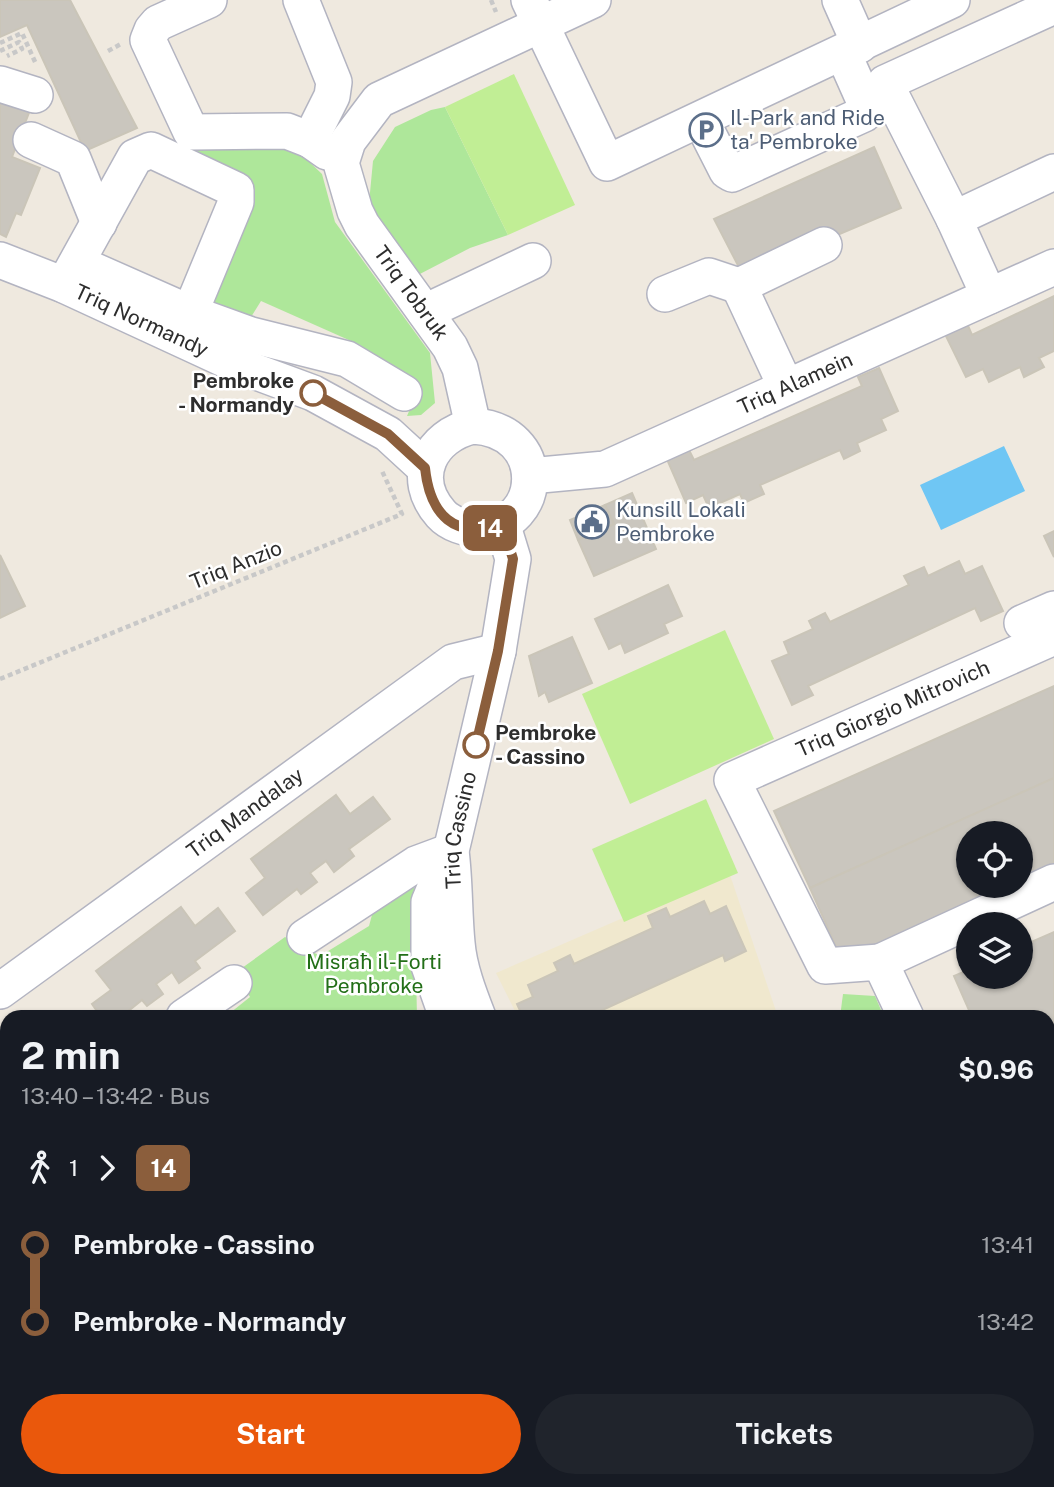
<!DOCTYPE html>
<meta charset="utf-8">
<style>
body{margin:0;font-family:"Public Sans",sans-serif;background:#20242c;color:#f1f3f6;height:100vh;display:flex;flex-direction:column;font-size:26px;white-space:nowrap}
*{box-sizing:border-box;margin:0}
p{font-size:23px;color:#9ea1a6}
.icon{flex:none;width:38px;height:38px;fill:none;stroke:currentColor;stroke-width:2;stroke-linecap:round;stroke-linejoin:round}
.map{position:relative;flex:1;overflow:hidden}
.drawer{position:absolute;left:0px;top:1010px;width:1055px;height:478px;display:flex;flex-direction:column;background:#171b24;border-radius:21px 21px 0 0;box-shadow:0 2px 5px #0004}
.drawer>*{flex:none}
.badge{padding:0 14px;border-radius:10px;font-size:24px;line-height:46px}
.controls{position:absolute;left:956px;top:821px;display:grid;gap:14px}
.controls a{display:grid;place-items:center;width:77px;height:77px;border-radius:50%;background:#171b24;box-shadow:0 2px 5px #0004;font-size:35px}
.map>.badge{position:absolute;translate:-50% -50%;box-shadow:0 0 0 4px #fff}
.legs{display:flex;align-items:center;gap:10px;height:77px;padding:0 21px;font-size:23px}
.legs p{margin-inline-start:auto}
.overview{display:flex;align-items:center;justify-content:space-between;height:119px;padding:0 21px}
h1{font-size:38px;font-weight:700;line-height:52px}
.primary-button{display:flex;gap:14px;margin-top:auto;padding:14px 21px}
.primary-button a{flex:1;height:80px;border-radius:42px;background:#ea580c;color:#fff;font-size:28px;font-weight:700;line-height:80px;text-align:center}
.primary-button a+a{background:#20242c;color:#f1f3f6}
ul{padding:0 21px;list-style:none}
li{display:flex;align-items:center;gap:24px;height:77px;font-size:26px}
li i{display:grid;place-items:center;width:10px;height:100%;margin:0 9px;background:currentColor}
li i::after{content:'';width:18px;height:18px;margin:-9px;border:5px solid;border-radius:50%;background:#171b24}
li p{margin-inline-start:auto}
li:first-child i{background:linear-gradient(#0000 50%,currentColor 0)}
li:last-child i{background:linear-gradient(currentColor 50%,#0000 0)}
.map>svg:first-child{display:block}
</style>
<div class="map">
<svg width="1054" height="1487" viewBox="0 0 1054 1487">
<rect width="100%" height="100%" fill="#efe9df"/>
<!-- education -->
<polygon fill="#f0e8ce" points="729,872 778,1017 518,1017 496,973"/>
<!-- green -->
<g fill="#aee79a">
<polygon points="445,107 508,235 470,248 416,276 369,203 373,161 395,127 431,110"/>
<polygon points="153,146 279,146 299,152 322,174 335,222 430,353 435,403 421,415 407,416 419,388 360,345 261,301 248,322 201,303 247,213"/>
<polygon points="414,880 417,1017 225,1017 250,997 235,973 285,937 320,956 369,926 375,904"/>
<polygon points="843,994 875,996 884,1017 840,1017"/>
<polygon points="1054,1159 1054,1223 1048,1225 1048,1161"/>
</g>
<!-- pitch -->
<g fill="#c1ee95">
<polygon points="514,74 575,205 508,235 445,107"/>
<polygon points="725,630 774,739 630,804 582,694"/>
<polygon points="706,799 738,873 624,922 592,849"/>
</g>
<!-- plaza -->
<g fill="#dedcd6">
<polygon points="463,1480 586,1480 596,1487 470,1487 462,1483"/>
<polygon points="305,1481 357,1481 353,1487 302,1487"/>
</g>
<!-- water -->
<polygon fill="#6fc6f4" points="1004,446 1025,491 941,530 920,485"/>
<!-- building -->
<g fill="#cac6be" stroke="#cac5b8" stroke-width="2">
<polygon points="0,0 70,0 137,128 85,151 27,25 0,37"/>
<polygon points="0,98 30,110 12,157 40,168 21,215 16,213 6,237 0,234"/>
<polygon points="874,147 901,208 743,275 714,219"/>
<polygon points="1054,296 1054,351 1039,358 1044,367 1024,377 1020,367 989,382 983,369 966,377 944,332 966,321 972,335"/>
<polygon points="879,368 898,411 881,419 886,430 857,443 860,451 844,459 840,450 760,485 764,494 744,503 740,494 709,508 703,495 686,503 666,457 688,448 694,460 862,386 858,377"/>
<polygon points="632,493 656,549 594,576 578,540 614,524 605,505"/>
<polygon points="605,505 614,524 578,540 570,520"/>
<polygon points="1054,531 1054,557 1044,536"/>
<polygon points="0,555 25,606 0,618"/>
<polygon points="959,561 965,574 982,566 1003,611 981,621 975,608 808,686 813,695 792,705 772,661 789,654 784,642 813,629 809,621 825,613 830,622 909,585 904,576 924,567 928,576"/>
<polygon points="668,585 682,616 664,624 668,633 625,653 621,643 609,649 595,619"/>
<polygon points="572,637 592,683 549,702 545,692 539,696 529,656"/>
<polygon points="1054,686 1054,778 810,888 774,811"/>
<polygon points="1054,778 1054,867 1020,882 1020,833 968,833 968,886 1013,886 843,962 810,888"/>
<polygon points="336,795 350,814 373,797 390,819 349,849 354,856 334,872 326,861 310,873 317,882 301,894 297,889 263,915 246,893 265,878 251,859"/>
<polygon points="704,901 710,914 726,906 746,951 725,961 723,955 587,1017 523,1017 517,1004 533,997 528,985 558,971 554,963 570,955 574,964 653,928 648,916 666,908 670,917"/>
<polygon points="181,907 195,926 218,908 235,931 195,961 200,968 179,983 172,972 156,984 163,994 147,1006 142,1000 121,1017 101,1017 92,1004 111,990 96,971"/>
<polygon points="1054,932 1054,1026 1048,1028 1048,1017 972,1017 954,976 968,970 968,976 1020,976 1020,947"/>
<polygon points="1054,1026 1054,1110 1048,1112 1048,1028"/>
<polygon points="1054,1268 1054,1348 1048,1349 1048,1269"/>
<polygon points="139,1480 156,1480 153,1487 136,1487"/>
<polygon points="240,1480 258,1480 269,1487 235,1487"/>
<polygon points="279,1480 305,1480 302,1487 290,1487"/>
<polygon points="357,1480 403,1480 399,1487 353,1487"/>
<polygon points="586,1480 620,1480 616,1487 596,1487"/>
<polygon points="696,1480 711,1480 708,1487 693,1487"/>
<polygon points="863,1480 925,1480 927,1487 836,1487"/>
<polygon points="925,1480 1021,1480 1022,1487 927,1487"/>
</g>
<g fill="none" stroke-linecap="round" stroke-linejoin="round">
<defs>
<g id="minor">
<polyline points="209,0 158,23 152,30 148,40 191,132 287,131 310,140"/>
<polyline points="301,0 334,82 332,96 310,140 327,152"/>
<polyline points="529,0 607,163 952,0"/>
<polyline points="840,0 860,45"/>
<polyline points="1054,6 885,83 954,219 1054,172"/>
<polyline points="0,84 35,95"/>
<polyline points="701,120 727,171 732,174 864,114 867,107 843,53"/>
<polyline points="31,140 73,159 99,223"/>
<polyline points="954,219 989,296"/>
<path id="s1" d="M0,260L64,285L235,364L313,393L388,434L425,468"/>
<polyline points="77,263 190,313 251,335 347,359 404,393"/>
<polyline points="64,285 135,157 151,150 236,190 236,202 190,313"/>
<polyline points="665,294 709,276 739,286"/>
<polyline points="425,312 533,261"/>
<polyline points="786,387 739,286 824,245"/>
<polyline points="473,426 460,368 450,347 362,225 355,211 341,163 348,141 379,100 593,0"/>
<path d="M473,426C549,430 546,526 479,529C466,529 450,524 441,514C409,478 430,436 473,426Z"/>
<path id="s2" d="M530,476L605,469L1054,267"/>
<polyline points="1022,623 1054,609"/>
<polyline points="305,937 416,864 451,851"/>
<polyline points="880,962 1054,882"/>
<path id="s3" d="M0,991L453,662L498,651"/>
<polyline points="184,1017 234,983"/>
<polyline points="447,1017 429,966 429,902 449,854"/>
<path id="s4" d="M478,1017C469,994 459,968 457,943C454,913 455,882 451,851L498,651L513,559L502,523"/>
<path id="s5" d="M906,1017L880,962L825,966L732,780L1054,637"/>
<polyline points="0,1069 7,1072"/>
<polyline points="0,1131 7,1116"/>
<polyline points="1048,1135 1054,1132"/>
<polyline points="1048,1238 1054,1236"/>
<polyline points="1046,1486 1054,1484"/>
<polyline points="794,1487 798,1480"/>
</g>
</defs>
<!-- minor casing -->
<use href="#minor" stroke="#b3b4c1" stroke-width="38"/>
<!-- path -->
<g stroke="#c8c8c8" stroke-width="4.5" stroke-dasharray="5 3.5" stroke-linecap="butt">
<polyline points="491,0 496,12"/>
<polyline points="0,43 22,33 36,64"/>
<polyline points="0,51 19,42 22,49 7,56"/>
<polyline points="108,51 121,44"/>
<polyline points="0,679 402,514 382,471"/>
</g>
<!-- minor -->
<use href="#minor" stroke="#fff" stroke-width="35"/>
</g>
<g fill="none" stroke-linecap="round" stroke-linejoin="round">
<defs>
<path id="line-1" d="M313,393L388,434L425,468C430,514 454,541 502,523L513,559L498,651L476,745"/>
</defs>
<!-- line-1 casing -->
<use href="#line-1" stroke="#fff" stroke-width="16"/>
<!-- line-1 -->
<use href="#line-1" stroke="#8b5e3c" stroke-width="10"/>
</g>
<!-- icons -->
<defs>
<symbol id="parking-ring" viewBox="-11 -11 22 22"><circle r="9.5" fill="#fff" stroke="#5c6f8a" stroke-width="1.5"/><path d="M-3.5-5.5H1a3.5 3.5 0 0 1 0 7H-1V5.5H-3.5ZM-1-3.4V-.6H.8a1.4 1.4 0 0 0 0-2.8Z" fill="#5c6f8a"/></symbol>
<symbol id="civic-ring" viewBox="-11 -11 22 22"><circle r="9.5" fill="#fff" stroke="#5c6f8a" stroke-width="1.5"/><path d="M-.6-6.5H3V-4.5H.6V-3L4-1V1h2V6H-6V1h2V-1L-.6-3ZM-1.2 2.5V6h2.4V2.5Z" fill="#5c6f8a"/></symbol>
</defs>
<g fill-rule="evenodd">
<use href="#parking-ring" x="687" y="111" width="38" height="38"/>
<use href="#civic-ring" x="573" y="503" width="38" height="38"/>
</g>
<!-- markers -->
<g fill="#fff" stroke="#8b5e3c" stroke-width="3.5">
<circle cx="313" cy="393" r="12"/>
<circle cx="476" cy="745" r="12"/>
</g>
<g text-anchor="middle" stroke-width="5" stroke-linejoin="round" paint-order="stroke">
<!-- service labels -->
<g font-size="21" fill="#4e5e75" stroke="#fff" text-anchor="start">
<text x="730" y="125">Il-Park and Ride<tspan x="730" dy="24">ta' Pembroke</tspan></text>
<text x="616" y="517">Kunsill Lokali<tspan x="616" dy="24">Pembroke</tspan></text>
</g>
<!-- street labels -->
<g font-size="21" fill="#2d2d2d" stroke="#fff">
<text transform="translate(411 293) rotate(54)" y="7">Triq Tobruk</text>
<text dy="7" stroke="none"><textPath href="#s1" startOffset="154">Triq Normandy</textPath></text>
<text dy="7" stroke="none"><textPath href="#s2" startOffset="284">Triq Alamein</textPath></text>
<text transform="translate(236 565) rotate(-22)" y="7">Triq Anzio</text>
<text dy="7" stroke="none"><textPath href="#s5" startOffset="500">Triq Giorgio Mitrovich</textPath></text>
<text dy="7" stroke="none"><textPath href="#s3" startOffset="303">Triq Mandalay</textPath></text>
<text dy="7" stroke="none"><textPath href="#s4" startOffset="191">Triq Cassino</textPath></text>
</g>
<!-- stop labels -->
<g font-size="21" font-weight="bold" fill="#2d2d2d" stroke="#fff" text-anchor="end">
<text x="294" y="388">Pembroke<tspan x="294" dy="24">- Normandy</tspan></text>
<text x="495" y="740" text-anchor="start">Pembroke<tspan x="495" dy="24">- Cassino</tspan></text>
</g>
<!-- park labels -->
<g font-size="21" fill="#236f18" stroke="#fff">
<text x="374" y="969">Misraħ il-Forti<tspan x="374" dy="24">Pembroke</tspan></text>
</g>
</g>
</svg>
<div class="controls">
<a><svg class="icon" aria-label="locate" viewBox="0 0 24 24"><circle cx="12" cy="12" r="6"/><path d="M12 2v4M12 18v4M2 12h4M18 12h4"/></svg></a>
<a><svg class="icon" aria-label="layers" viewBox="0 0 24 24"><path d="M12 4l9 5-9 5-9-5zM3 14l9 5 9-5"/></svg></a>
</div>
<b class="badge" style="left:490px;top:528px;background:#8b5e3c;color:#fff">14</b>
<section class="drawer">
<div class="overview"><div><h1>2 min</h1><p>13:40 – 13:42 · Bus</p></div><b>$0.96</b></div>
<div class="legs"><svg class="icon" aria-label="walk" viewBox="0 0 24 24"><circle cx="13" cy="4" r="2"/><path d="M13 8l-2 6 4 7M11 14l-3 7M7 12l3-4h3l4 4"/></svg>1<svg class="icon" aria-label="forward" viewBox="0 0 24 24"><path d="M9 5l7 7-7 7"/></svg><b class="badge" style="background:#8b5e3c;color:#fff">14</b></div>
<ul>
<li><i style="color:#8b5e3c"></i><b>Pembroke - Cassino</b><p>13:41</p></li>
<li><i style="color:#8b5e3c"></i><b>Pembroke - Normandy</b><p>13:42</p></li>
</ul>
<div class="primary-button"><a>Start</a><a>Tickets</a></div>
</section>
</div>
